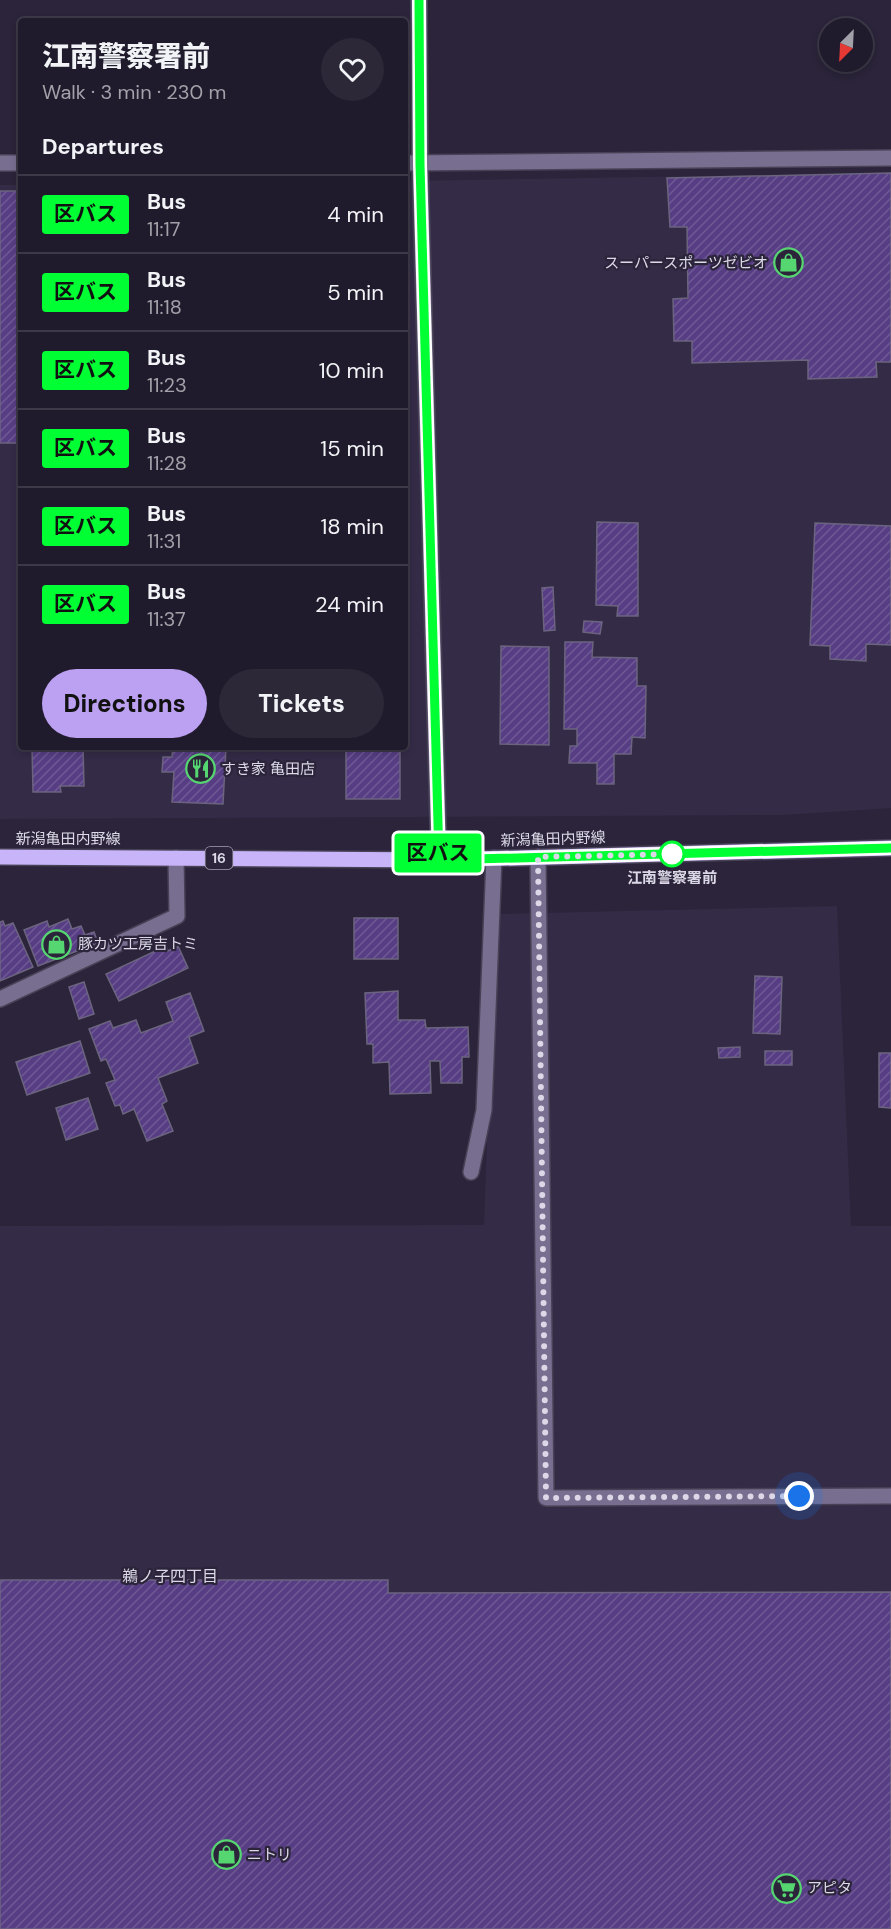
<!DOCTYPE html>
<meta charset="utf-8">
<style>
body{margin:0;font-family:"DM Sans","Noto Sans JP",sans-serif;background:#2d2838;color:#f1f3f6;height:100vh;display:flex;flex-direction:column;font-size:22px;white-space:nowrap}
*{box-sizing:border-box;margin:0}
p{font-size:20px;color:#a2a1a9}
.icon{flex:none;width:33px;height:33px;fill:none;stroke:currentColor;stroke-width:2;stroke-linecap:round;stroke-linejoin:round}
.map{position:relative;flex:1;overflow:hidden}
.details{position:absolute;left:18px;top:18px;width:390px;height:732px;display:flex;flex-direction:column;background:#201b2c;border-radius:6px;box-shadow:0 3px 9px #0003,0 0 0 2px #3d3948}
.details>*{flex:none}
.badge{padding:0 12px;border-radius:4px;font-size:21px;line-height:39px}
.needle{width:39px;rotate:204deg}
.tools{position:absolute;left:819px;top:18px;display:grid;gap:12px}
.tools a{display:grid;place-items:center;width:54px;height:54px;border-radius:50%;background:#201b2c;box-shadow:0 3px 9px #0003,0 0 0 2px #3d3948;font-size:30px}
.you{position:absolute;width:30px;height:30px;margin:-15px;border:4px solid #fff;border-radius:50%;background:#1a73e8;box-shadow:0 0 0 9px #1a73e833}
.map>.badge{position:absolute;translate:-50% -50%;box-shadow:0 0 0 3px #fff}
h2{padding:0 24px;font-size:22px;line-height:54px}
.round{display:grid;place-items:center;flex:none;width:63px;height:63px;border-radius:32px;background:#2d2838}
.overview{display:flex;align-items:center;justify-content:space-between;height:102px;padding:0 24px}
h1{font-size:28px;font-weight:800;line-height:45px}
.cta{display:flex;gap:12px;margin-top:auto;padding:12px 24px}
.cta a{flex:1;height:69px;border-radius:36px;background:#bca0f2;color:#111;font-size:24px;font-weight:800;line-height:69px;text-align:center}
.cta a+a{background:#2d2838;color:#f1f3f6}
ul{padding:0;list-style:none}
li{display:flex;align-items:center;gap:18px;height:78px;padding:0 24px;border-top:2px solid #3d3948}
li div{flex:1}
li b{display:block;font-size:22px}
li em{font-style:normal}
li .badge{min-width:66px;font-weight:700;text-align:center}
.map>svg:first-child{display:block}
</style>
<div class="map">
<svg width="891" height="1929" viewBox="0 0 891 1929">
<defs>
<pattern id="building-hatch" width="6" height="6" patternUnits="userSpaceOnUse" patternTransform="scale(1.5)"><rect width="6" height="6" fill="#573e84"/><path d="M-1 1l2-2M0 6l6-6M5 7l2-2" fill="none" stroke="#6f5995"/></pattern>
</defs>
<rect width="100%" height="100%" fill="#2b243a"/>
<!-- built -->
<g fill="#342b47">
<polygon points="891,173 891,808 784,815 0,819 0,185 21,185 21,747 405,747 405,181"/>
<polygon points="837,906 851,1226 891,1226 891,1929 0,1929 0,1226 484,1225 495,914"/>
</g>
<!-- building -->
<g fill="url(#building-hatch)" stroke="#6b647e" stroke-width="1.5">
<polygon points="891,173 891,362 876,362 877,377 808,379 808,360 692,363 692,341 674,341 673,299 688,298 687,227 670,227 667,178"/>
<rect x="0" y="191" width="21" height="252"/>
<polygon points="597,522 638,523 638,616 617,616 618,606 596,605"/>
<polygon points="815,523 891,526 891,645 866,644 866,661 830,659 830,646 810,645"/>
<polygon points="553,587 555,630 544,631 542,588"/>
<polygon points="584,621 602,622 600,634 583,632"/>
<polygon points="565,642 593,642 592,657 637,658 637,686 646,686 645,738 632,737 631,754 614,754 614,784 597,784 597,763 569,763 570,746 577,746 577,729 564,729"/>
<polygon points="501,646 549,647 549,745 500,744"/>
<polygon points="32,747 83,747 84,786 60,786 61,792 33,792"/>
<polygon points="173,747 226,747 223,804 172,802 174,772 162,772 163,757 172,757"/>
<polygon points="354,747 400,747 400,799 346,799 346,749 354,750"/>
<rect x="354" y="918" width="44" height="41"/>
<polygon points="68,919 72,929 81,926 85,935 94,932 98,943 38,966 24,930 47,921 49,927"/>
<polygon points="3,921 5,926 13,923 33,967 0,981 0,922"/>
<polygon points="166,946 168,951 178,946 188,968 119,1001 106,974"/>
<polygon points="755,976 782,977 780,1034 753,1033"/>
<polygon points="84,982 94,1014 79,1019 69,987"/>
<polygon points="398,991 398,1020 425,1020 426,1028 468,1027 469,1057 462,1057 462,1083 441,1083 440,1061 430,1061 431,1093 390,1094 389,1062 373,1063 373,1044 367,1044 365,993"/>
<polygon points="190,993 204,1031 189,1037 198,1063 158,1078 167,1101 162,1104 173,1131 147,1141 134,1109 123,1114 120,1105 115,1106 106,1083 115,1080 106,1059 101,1061 89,1029 110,1021 113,1028 136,1020 141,1033 173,1021 166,1002"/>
<polygon points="80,1041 90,1073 27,1095 16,1062"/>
<polygon points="740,1047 740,1057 719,1058 718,1048"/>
<rect x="765" y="1051" width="27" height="14"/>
<polygon points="879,1053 891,1053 891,1108 879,1107"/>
<polygon points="88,1098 98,1129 66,1140 56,1108"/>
<polygon points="0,1580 388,1580 388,1593 891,1592 891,1929 0,1929"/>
</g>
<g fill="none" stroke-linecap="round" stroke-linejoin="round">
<defs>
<g id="minor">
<polyline points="419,0 420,163 439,860"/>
<polyline points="0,163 21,163"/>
<polyline points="405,163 891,158"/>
<polyline points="538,857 546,1498 891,1496"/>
<polyline points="0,999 177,916 176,858"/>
<polyline points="471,1172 484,1110 494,858"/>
</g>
<polyline id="major" points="0,857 439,860 891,848"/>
</defs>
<!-- minor casing -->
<use href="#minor" stroke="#474156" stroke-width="18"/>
<!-- major casing -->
<use href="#major" stroke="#474156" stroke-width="18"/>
<!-- minor -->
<use href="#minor" stroke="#786e8f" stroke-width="15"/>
<!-- major -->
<use href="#major" stroke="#c8b4f8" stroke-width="15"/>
</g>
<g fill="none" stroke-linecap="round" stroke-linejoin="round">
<defs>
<polyline id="line" points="419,0 420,164 439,860 891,848"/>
</defs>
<!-- line casing -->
<use href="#line" stroke="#fff" stroke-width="14"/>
<!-- line -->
<use href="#line" stroke="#0f3" stroke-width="9"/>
<!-- walk -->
<polyline stroke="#dcd8e7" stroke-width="6" stroke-dasharray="0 10.8" points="672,854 679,854 538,857 546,1498 799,1496"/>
</g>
<!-- icons -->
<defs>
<symbol id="shop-ring" viewBox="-11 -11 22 22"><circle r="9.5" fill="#2b243a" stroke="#55d671" stroke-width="1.5"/><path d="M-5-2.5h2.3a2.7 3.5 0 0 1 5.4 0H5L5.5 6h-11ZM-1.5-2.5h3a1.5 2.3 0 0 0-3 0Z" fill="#55d671"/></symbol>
<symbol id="restaurant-ring" viewBox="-11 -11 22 22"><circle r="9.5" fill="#2b243a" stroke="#55d671" stroke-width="1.5"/><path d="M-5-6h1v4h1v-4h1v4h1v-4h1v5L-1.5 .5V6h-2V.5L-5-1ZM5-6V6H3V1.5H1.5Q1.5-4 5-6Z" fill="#55d671"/></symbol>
<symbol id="supermarket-ring" viewBox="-11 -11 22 22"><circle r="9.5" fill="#2b243a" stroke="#55d671" stroke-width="1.5"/><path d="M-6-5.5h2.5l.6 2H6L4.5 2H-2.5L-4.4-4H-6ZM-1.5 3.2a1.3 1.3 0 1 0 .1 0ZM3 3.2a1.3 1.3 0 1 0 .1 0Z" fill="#55d671"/></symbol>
</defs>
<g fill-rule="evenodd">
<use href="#shop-ring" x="772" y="246" width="33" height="33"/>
<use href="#restaurant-ring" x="184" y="752" width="33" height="33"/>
<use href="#shop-ring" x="40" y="928" width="33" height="33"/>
<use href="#shop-ring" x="210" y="1838" width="33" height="33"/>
<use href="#supermarket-ring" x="770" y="1872" width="33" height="33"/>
</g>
<!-- markers -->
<circle fill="#fff" stroke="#0f3" stroke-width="3" cx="672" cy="854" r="12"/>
<g text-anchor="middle" stroke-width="4.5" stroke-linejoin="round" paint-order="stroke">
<!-- shield labels -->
<rect fill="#2b243a" stroke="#a7a2b3" stroke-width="1.5" x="205.5" y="847" width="27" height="22" rx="4.5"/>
<g font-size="14" font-weight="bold" fill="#dcd8e7">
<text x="219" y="863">16</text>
</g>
<!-- poi labels -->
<g font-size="15" fill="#dcd8e7" stroke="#2b243a" text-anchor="start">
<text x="768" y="268" text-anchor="end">スーパースポーツゼビオ</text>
<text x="221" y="774">すき家 亀田店</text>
<text x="78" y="949">豚カツ工房吉トミ</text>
<text x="247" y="1860">ニトリ</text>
<text x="807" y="1893">アピタ</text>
</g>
<!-- street labels -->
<g font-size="15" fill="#dcd8e7" stroke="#2b243a">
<text x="68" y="844">新潟亀田内野線</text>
<text transform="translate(553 839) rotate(-2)" y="5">新潟亀田内野線</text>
</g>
<!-- stop labels -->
<g font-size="15" font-weight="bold" fill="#dcd8e7" stroke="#2b243a">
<text x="672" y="883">江南警察署前</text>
</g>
<!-- neighbourhood labels -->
<g font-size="16" fill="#dcd8e7" stroke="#2b243a">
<text x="170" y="1582">鵜ノ子四丁目</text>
</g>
</g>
</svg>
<div class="tools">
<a><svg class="needle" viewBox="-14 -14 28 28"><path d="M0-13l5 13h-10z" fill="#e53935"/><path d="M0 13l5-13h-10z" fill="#a2a1a9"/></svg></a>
</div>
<div class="you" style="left:799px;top:1496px"></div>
<b class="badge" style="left:438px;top:853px;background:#0f3;color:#111">区バス</b>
<section class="details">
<div class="overview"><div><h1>江南警察署前</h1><p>Walk · 3 min · 230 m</p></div><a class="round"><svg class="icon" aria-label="heart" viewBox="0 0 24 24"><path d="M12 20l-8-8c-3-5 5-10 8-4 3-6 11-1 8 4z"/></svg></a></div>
<h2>Departures</h2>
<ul>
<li><span class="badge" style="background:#0f3;color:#111">区バス</span><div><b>Bus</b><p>11:17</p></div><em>4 min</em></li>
<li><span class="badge" style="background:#0f3;color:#111">区バス</span><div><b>Bus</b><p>11:18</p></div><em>5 min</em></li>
<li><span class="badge" style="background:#0f3;color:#111">区バス</span><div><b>Bus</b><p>11:23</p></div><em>10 min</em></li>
<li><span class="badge" style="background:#0f3;color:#111">区バス</span><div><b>Bus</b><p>11:28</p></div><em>15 min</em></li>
<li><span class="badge" style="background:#0f3;color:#111">区バス</span><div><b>Bus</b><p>11:31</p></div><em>18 min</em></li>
<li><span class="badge" style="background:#0f3;color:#111">区バス</span><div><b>Bus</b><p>11:37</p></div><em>24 min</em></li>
</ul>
<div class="cta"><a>Directions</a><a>Tickets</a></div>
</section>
</div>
